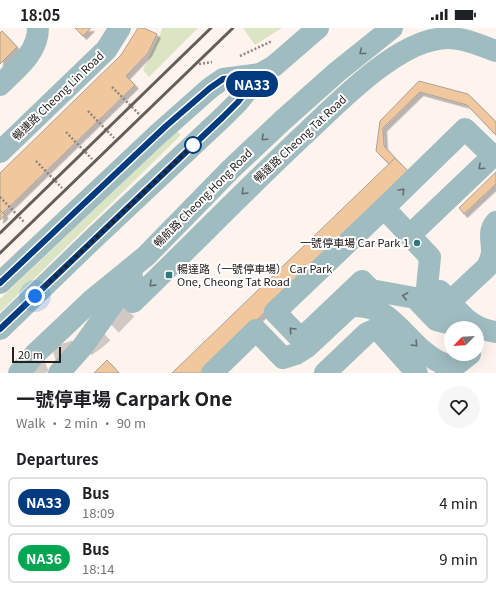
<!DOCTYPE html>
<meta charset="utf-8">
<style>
body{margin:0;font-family:Georgia,"Noto Sans TC",serif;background:#f6f6f6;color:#202124;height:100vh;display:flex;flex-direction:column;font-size:15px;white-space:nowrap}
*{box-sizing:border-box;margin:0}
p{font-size:13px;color:#757577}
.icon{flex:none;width:22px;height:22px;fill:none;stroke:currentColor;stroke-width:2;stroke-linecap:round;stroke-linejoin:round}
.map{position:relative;height:345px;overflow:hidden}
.side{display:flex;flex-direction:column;background:#fff;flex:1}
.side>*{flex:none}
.badge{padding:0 8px;border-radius:13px;font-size:14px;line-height:26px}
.needle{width:26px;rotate:245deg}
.tools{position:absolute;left:444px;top:293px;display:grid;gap:8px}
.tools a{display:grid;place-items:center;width:40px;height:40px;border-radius:50%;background:#fff;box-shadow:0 4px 16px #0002;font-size:20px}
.scale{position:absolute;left:12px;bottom:10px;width:49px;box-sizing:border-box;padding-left:4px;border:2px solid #24201e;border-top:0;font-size:11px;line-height:14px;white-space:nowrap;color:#24201e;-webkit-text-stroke:3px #fff;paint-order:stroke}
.you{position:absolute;width:20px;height:20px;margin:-10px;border:3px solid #fff;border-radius:50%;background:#1a73e8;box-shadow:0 0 0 6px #1a73e833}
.map>.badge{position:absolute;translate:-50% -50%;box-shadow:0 0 0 2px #fff}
h2{padding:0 16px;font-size:15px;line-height:36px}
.round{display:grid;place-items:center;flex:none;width:42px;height:42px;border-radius:21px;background:#f6f6f6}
.summary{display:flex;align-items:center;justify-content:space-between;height:68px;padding:0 16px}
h1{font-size:19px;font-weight:700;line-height:30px}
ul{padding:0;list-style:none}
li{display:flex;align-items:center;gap:12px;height:50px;margin:0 8px 6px;padding:0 8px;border:2px solid #e0e0e0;border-radius:6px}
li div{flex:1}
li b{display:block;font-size:15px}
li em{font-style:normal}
li .badge{min-width:44px;font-weight:700;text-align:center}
.status{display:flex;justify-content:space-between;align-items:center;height:28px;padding:0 20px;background:#fff;direction:ltr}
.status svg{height:11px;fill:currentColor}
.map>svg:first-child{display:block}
</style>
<div class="status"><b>18:05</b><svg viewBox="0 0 49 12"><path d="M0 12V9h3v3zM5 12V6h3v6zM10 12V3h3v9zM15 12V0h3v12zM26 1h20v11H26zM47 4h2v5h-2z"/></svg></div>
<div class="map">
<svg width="496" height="345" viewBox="0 0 496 345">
<defs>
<filter id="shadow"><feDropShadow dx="3.5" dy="3.5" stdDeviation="0" flood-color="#0004"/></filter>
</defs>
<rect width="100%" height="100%" fill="#fef3ed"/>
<!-- green -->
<g fill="#dbe5c4">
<polygon points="162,0 198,0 149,49 143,42 160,7"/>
<polygon points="243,0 282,0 255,17"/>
<polygon points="177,103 181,107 0,284 0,271"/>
</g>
<!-- building -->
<g fill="#f1c89e" stroke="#aaa29b" filter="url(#shadow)">
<polygon points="75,0 91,0 83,8"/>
<polygon points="138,0 144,0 157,6 148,25 126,48 135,57 3,185 0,182 0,145 121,27"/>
<polygon points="2,3 17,19 0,36 0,5"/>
<polygon points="419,53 468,66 496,94 496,107 467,77 420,64 383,100 384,118 395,130 389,136 376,123 380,93"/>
<polygon points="395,130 411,146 201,345 172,345"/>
<polygon points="496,144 496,156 464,186 459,180"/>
<polygon points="0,182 5,187 0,192"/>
<polygon points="107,332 119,345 94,345"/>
</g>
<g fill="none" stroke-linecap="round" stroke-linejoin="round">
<!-- minor-tunnel -->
<path stroke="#d2c9c4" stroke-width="22" stroke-dasharray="22 11" stroke-linecap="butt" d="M26,345C42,330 64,329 82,320C102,309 118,289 133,274"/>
<!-- path -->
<g stroke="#8d8581" stroke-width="2.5" stroke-dasharray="2 2" stroke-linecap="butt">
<polyline points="240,28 272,13"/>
<polyline points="199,36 212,34"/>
<polyline points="112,59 139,86"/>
<polyline points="88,83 114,110"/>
<polyline points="66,104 92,131"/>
<polyline points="36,133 62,160"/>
<polyline points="0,169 25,195"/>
</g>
<!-- minor -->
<g stroke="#9fbcc1" stroke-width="22">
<path d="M0,57C16,41 38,25 38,0"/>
<polyline points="0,124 106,22 120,0"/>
<polyline points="384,180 430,229 426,270 441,285"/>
<polyline points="410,207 493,128 465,101 384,180 275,284 301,311 362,253 371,262 415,270 436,292 448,295"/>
<polyline points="0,255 157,107 210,60 223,51 260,46"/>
<path d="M440,263C458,282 469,301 496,304"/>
<path d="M133,274C192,217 249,158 308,103C340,73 394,17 438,11C458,7 477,16 496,23"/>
<path d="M440,283L487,239C490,233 492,229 492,223C492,211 488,203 496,194"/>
<polyline points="0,301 93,211 223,89 238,74 260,46 274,38 318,0"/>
<polyline points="19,345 35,326 70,293 92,272 146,228 231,141 283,92 337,44 392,0"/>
<polyline points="59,345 83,318 132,249"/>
<path d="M212,345L256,302L283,330L296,326L307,319L351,278C392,276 402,310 431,329C438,334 446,337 454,339"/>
<polyline points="325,345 367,305 374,302 381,305 417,345"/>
<polyline points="446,345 470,326"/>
</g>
<!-- rail -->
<g stroke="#645e5a" stroke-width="3">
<polyline points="0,205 211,0"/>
<polyline points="0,225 233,0"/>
</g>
</g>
<!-- one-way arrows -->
<defs><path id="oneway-chevron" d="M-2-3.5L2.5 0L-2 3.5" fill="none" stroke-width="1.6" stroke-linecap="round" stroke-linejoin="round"/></defs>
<g stroke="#626e70">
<use href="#oneway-chevron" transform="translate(362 24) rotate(141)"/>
<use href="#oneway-chevron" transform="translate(264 110) rotate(137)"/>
<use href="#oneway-chevron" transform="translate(481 139) rotate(137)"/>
<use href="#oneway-chevron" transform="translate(402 163) rotate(-45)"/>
<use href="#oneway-chevron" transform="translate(244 164) rotate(135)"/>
<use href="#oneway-chevron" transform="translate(152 256) rotate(136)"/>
<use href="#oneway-chevron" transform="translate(405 268) rotate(-169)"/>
<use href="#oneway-chevron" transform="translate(292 302) rotate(-133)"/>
<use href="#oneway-chevron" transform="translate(415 316) rotate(46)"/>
</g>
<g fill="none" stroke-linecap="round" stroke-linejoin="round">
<defs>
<polyline id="line" points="0,255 166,98 210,60 223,51 260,46 238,74 223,89 0,301"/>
</defs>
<!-- line casing -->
<use href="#line" stroke="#fff" stroke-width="9"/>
<!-- line -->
<use href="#line" stroke="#003b80" stroke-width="6"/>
<!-- walk -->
<polyline stroke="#24201e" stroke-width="4" stroke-dasharray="0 7.2" points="35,268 193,117"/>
</g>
<!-- markers -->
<circle fill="#fff" stroke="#003b80" stroke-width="2" cx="193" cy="117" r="8"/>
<g fill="#2f787e" stroke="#fff" stroke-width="1.5">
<circle cx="417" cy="215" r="4"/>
<rect x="165" y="243" width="8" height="8" rx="2"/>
</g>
<g text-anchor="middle" stroke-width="4" stroke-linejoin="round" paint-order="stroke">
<!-- street labels -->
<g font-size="11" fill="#24201e" stroke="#fff">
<text transform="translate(58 68) rotate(-44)" y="4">暢連路 Cheong Lin Road</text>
<text transform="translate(300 111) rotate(-43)" y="4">暢達路 Cheong Tat Road</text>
<text transform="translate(203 170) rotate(-45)" y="4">暢航路 Cheong Hong Road</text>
</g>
<!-- poi labels -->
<g font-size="11" fill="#24201e" stroke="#fff" text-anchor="end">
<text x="409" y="219">一號停車場 Car Park 1</text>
<text x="177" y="245" text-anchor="start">暢達路（一號停車場） Car Park<tspan x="177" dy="13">One, Cheong Tat Road</tspan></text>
</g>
</g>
</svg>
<div class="tools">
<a><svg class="needle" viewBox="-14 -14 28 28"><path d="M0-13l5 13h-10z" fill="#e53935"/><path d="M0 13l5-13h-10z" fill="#757577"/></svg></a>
</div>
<div class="scale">20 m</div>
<div class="you" style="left:35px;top:268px"></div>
<b class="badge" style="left:252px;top:56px;background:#003b80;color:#fff">NA33</b>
</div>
<section class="side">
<div class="summary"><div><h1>一號停車場 Carpark One</h1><p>Walk · 2 min · 90 m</p></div><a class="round"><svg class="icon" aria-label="heart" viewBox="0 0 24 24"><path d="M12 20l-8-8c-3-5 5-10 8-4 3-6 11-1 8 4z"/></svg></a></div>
<h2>Departures</h2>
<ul>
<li><span class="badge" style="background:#003b80;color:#fff">NA33</span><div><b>Bus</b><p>18:09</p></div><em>4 min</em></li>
<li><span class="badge" style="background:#00a651;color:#fff">NA36</span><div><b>Bus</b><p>18:14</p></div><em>9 min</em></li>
</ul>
</section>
